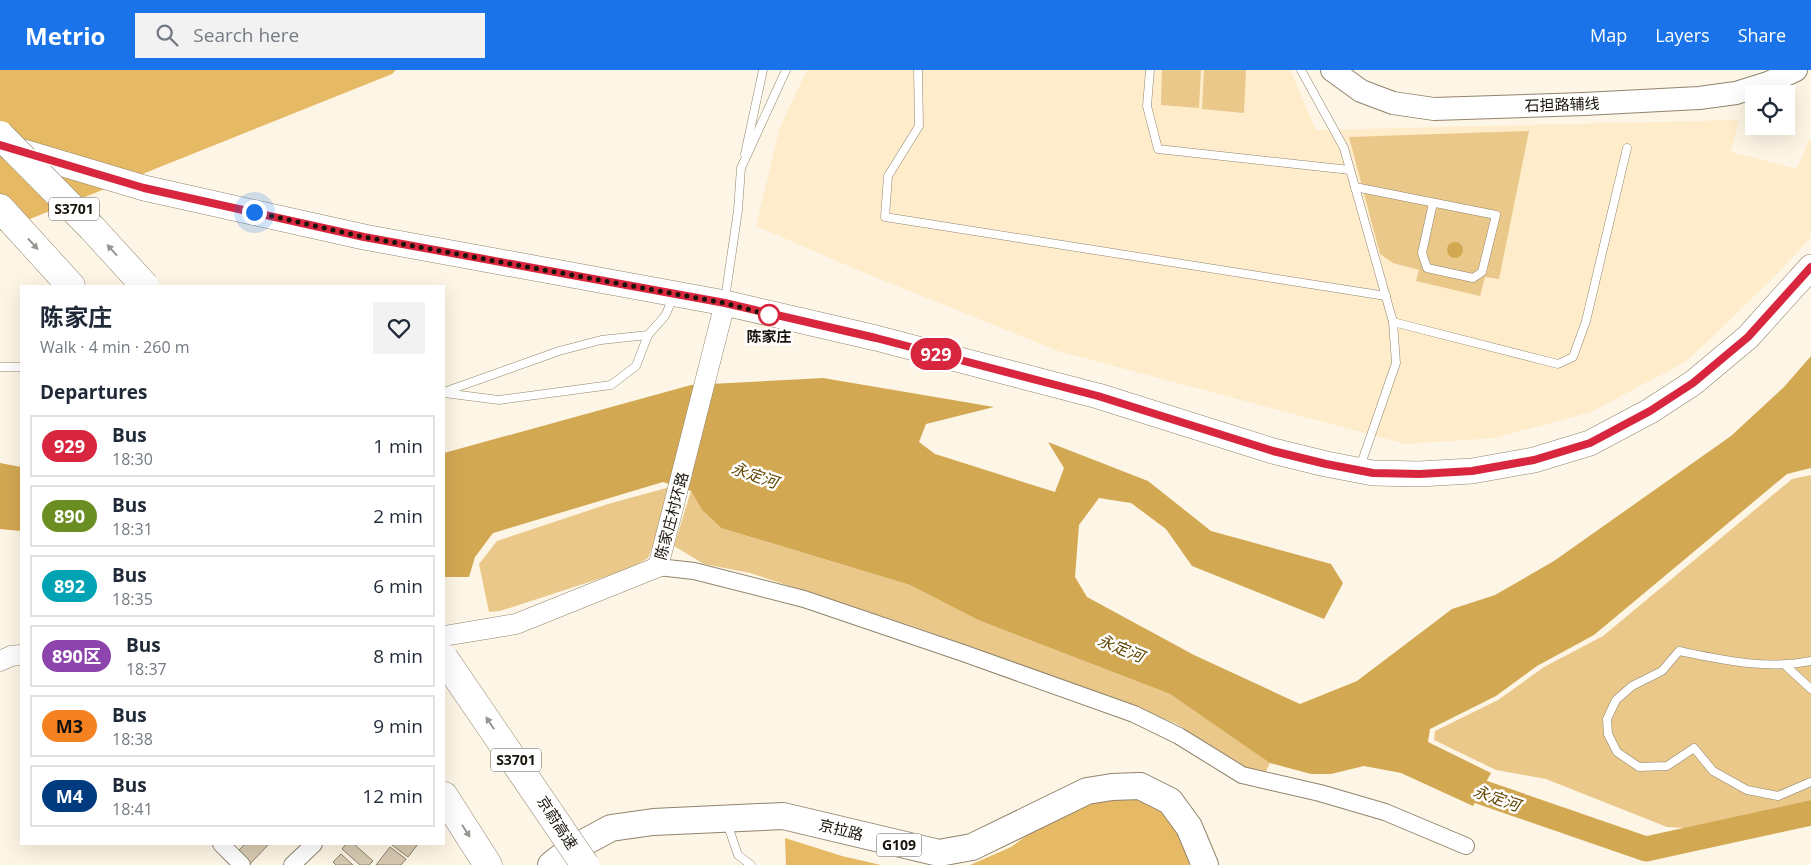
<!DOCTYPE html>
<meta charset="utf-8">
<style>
body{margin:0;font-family:"Open Sans","Noto Sans SC",sans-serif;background:#f2f2f3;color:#1f2937;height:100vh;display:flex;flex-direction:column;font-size:19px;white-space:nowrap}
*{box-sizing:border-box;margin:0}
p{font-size:16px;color:#747a83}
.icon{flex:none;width:28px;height:28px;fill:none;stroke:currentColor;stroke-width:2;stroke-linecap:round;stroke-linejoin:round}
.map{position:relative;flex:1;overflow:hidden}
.drawer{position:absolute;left:20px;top:215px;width:425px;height:560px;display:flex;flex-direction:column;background:#fff;border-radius:0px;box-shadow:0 5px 20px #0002}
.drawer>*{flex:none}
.badge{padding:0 10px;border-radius:16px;font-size:18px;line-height:32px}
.buttons{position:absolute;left:1745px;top:15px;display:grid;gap:10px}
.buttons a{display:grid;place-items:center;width:50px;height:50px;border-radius:0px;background:#fff;box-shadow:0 5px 20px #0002;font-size:25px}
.you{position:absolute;width:25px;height:25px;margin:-12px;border:4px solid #fff;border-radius:50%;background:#1a73e8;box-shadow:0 0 0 8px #1a73e833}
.map>.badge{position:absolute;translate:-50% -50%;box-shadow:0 0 0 2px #fff}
h2{padding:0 20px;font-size:19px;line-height:45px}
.round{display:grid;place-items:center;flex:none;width:52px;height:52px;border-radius:0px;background:#f2f2f3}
.headline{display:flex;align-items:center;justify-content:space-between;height:85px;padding:0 20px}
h1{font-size:24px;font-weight:700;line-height:38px}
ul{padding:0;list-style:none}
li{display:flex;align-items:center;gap:15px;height:62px;margin:0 10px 8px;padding:0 10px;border:2px solid #e0e1e3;border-radius:0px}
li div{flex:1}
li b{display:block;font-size:19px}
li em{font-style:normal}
li .badge{min-width:55px;font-weight:700;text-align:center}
header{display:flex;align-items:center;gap:30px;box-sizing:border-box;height:70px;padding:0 25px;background:#1a73e8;color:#fff}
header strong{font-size:24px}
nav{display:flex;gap:28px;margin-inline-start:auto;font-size:18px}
.search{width:350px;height:45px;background:#f2f2f3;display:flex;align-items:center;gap:12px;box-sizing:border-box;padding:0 18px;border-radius:0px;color:#747a83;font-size:19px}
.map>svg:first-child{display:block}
</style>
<header>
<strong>Metrio</strong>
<div class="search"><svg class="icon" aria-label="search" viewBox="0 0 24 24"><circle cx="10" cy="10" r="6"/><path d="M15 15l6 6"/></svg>Search here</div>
<nav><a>Map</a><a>Layers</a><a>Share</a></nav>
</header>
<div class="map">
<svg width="1811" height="795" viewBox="0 0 1811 795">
<rect width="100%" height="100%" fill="#fdf5e5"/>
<!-- built -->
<polygon fill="#feeccb" points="807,0 1290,0 1316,60 1739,50 1731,82 1797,99 1809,70 1811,71 1811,167 1776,205 1687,291 1591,342 1495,368 1406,374 1058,281 860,201 756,156 780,57"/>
<!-- green -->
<g fill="#eac88a">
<polygon points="1162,0 1201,0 1199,38 1161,35"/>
<polygon points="1204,0 1246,0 1244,43 1202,39"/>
<polygon points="1529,61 1499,209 1485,207 1480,226 1416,211 1419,200 1393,193 1380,184 1349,67"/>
<polygon points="1811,405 1811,734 1704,759 1667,757 1546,709 1496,700 1434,670 1435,661 1498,630 1544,597 1603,566 1792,409"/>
<polygon points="670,417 662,453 648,488 629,499 500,541 489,542 479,494 497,471 608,434"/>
<polygon points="691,421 702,440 721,458 910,515 978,550 1170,624 1266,689 1270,693 1262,710 1177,654 1102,624 918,558 750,503 704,494 674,476"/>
</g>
<!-- forest -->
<g fill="#e6ba65">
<polygon points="0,0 396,0 392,4 0,161"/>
<path d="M1142,725C1175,746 1188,753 1189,795H970L1011,777L1055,745L1098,728Z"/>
<polygon points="785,768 842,786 881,795 786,795"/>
</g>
<!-- water -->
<g fill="#d3a852">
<circle cx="1455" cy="180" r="8"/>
<polygon points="1811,286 1811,398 1787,404 1594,565 1537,596 1496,626 1430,659 1428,672 1491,703 1473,736 1401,703 1364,696 1331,704 1311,704 1270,693 1170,624 978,550 910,515 721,458 702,440 691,421 663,412 493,463 475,487 469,507 444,507 444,383 691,315 823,308 994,337 926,354 919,372 935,384 1055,422 1064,398 1048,372 1148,411 1211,461 1331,494 1343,513 1324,549 1192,496 1166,459 1131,433 1099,428 1079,455 1075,507 1087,527 1194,585 1300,634 1357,611 1452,539 1495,525 1554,491 1731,366 1784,317"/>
<polygon points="0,393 21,397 21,461 0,459"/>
</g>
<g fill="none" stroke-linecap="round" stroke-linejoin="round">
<!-- river -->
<polyline stroke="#d3a852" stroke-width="25" points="1449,711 1646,779 1811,743"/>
</g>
<!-- building -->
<g fill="#d8cab1" stroke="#8d8069">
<polygon points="245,774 269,774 249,795 235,784"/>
<polygon points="346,774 354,774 373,791 369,795 360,795 342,779"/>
<polygon points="393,774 418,774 408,787 392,775"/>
<polygon points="390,777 406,789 401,795 376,795"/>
<polygon points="341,784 353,795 336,795 333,792"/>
</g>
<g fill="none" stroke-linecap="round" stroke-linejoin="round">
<defs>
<g id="service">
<polyline points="918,0 919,56 888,106 885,147 1386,226"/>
<polyline points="1150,0 1147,36 1158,79 1350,100"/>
<polyline points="1301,0 1344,78 1393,252 1396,293 1360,397"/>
<polyline points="745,84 763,0"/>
<polyline points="1355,117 1496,145 1482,202 1473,208 1427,198 1422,183 1433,133"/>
<polyline points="725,229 738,140 741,98 786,0"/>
<polyline points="1393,252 1558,294 1573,287 1586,251 1627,78"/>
<polyline points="0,297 21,297"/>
<polyline points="444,322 559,281 601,270 648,265 665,246 673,228"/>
<polyline points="444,323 499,330 611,315 636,296 648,265"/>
<path d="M1811,591C1767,600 1723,590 1679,581L1662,601L1632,616L1616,630L1607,649L1608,664L1617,682L1639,697L1667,696L1694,678L1713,701L1747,720L1778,726L1811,712"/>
<polyline points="1786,596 1811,619"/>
<polyline points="727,753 738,785 751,795"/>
</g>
<g id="minor">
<polyline points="658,497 694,501 804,529 963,583 1134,644 1179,666 1242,705 1320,723 1385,742 1466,776"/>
<polyline points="221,774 242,795"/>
<polyline points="292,795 314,774"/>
</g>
<g id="tertiary">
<polyline points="444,566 516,554 658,497 725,233"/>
<polyline points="0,591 11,586 21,585"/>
</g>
<polyline id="secondary" points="1332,0 1361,21 1393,33 1434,39 1584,34 1699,28 1736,23 1768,13 1796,0"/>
<polyline id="primary" points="10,78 144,118 364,167 725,233 876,268 1098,326 1273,381 1326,394 1373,403 1419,404 1472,401 1534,390 1590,373 1650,341 1693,313 1748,267 1811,197"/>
<polyline id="trunk" points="551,795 570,780 611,758 653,752 783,746 939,783 972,777 1087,721 1112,717 1140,716 1170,731 1189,757 1205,795"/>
<g id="motorway">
<polyline points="0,138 71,216"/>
<polyline points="444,726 488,795"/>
</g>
</defs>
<!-- service casing -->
<use href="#service" stroke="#91846d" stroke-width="9"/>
<!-- minor casing -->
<use href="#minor" stroke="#91846d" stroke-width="18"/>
<!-- tertiary casing -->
<use href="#tertiary" stroke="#91846d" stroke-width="21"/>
<!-- secondary casing -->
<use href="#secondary" stroke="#91846d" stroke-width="24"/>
<!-- primary casing -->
<use href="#primary" stroke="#91846d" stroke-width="26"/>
<!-- trunk casing -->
<use href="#trunk" stroke="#91846d" stroke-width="28"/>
<!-- motorway casing -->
<use href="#motorway" stroke="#91846d" stroke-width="29"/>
<!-- service -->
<use href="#service" stroke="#fff" stroke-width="8"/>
<!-- minor -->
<use href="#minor" stroke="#fff" stroke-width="16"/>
<!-- tertiary -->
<use href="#tertiary" stroke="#fff" stroke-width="20"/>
<!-- secondary -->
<use href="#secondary" stroke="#fff" stroke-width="22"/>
<!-- primary -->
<use href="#primary" stroke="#fff" stroke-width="25"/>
<!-- trunk -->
<use href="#trunk" stroke="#fff" stroke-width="26"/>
<!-- motorway -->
<use href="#motorway" stroke="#fff" stroke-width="28"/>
<defs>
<g id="motorway-bridge">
<polyline points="0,65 92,158 145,216"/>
<polyline points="444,588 585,795"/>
</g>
</defs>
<!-- motorway-bridge casing -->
<use href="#motorway-bridge" stroke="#91846d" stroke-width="29" stroke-linecap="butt"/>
<!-- motorway-bridge -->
<use href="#motorway-bridge" stroke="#fff" stroke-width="28"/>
</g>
<!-- one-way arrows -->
<defs><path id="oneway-solid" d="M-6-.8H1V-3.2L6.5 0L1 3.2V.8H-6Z" transform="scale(1.25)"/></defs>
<g fill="#989591">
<use href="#oneway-solid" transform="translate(33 174) rotate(47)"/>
<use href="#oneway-solid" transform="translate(112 180) rotate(-132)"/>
<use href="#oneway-solid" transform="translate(490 653) rotate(-124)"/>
<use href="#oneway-solid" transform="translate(466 761) rotate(57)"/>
</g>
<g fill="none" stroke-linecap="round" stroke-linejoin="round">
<defs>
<polyline id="line" points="0,75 144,118 364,167 725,233 876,268 1098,326 1273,381 1326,394 1373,403 1420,404 1472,401 1534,390 1590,373 1650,341 1693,313 1748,267 1811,197"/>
</defs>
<!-- line casing -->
<use href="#line" stroke="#fff" stroke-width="11"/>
<!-- line -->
<use href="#line" stroke="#d7263d" stroke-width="8"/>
<!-- walk -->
<polyline stroke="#19140b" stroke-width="5" stroke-dasharray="0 9" points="254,142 364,167 725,233 769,245"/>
</g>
<!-- markers -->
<circle fill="#fff" stroke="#d7263d" stroke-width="2.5" cx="769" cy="245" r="10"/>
<g text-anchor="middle" stroke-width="5" stroke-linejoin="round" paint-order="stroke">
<!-- shield labels -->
<g fill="#fff" stroke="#5e5a54" stroke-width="1">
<rect x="49" y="127.5" width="50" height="23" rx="4"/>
<rect x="491" y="678.5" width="50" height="23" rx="4"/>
<rect x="876.5" y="763.5" width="45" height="23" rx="4"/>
</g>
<g font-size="14" font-weight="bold" fill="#19140b">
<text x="74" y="144">S3701</text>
<text x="516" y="695">S3701</text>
<text x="899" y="780">G109</text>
</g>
<!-- street labels -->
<g font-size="15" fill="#19140b" stroke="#fff">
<text transform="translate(1562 35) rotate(-2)" y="5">石担路辅线</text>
<text transform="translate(672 446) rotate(-75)" y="5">陈家庄村环路</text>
<text transform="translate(557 753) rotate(57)" y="5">京蔚高速</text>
<text transform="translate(841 760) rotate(14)" y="5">京拉路</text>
</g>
<!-- stop labels -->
<g font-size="15" font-weight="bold" fill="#19140b" stroke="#fff">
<text x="769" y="272">陈家庄</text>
</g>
<!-- water labels -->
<g font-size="16" font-style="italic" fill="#634700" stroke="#fff">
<text transform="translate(755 405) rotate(19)" y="6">永定河</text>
<text transform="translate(1121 578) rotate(22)" y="6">永定河</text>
<text transform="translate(1497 728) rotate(19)" y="6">永定河</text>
</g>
</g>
</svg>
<div class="buttons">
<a><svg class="icon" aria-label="locate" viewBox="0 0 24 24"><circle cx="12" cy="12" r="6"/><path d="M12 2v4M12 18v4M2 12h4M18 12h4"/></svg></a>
</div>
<div class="you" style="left:254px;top:142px"></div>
<b class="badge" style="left:936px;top:284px;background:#d7263d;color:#fff">929</b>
<section class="drawer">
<div class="headline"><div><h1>陈家庄</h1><p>Walk · 4 min · 260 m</p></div><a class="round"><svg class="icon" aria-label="heart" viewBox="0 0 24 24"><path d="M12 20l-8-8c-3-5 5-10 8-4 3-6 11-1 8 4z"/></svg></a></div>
<h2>Departures</h2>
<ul>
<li><span class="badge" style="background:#d7263d;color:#fff">929</span><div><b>Bus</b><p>18:30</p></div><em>1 min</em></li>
<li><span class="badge" style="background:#6b8e23;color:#fff">890</span><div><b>Bus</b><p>18:31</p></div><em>2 min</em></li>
<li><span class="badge" style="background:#00a3b4;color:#fff">892</span><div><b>Bus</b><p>18:35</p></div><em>6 min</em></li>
<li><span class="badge" style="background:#8e44ad;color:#fff">890区</span><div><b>Bus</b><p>18:37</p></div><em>8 min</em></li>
<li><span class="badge" style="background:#f58220;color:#111">M3</span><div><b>Bus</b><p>18:38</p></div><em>9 min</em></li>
<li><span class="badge" style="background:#003b80;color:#fff">M4</span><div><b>Bus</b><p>18:41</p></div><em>12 min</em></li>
</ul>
</section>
</div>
